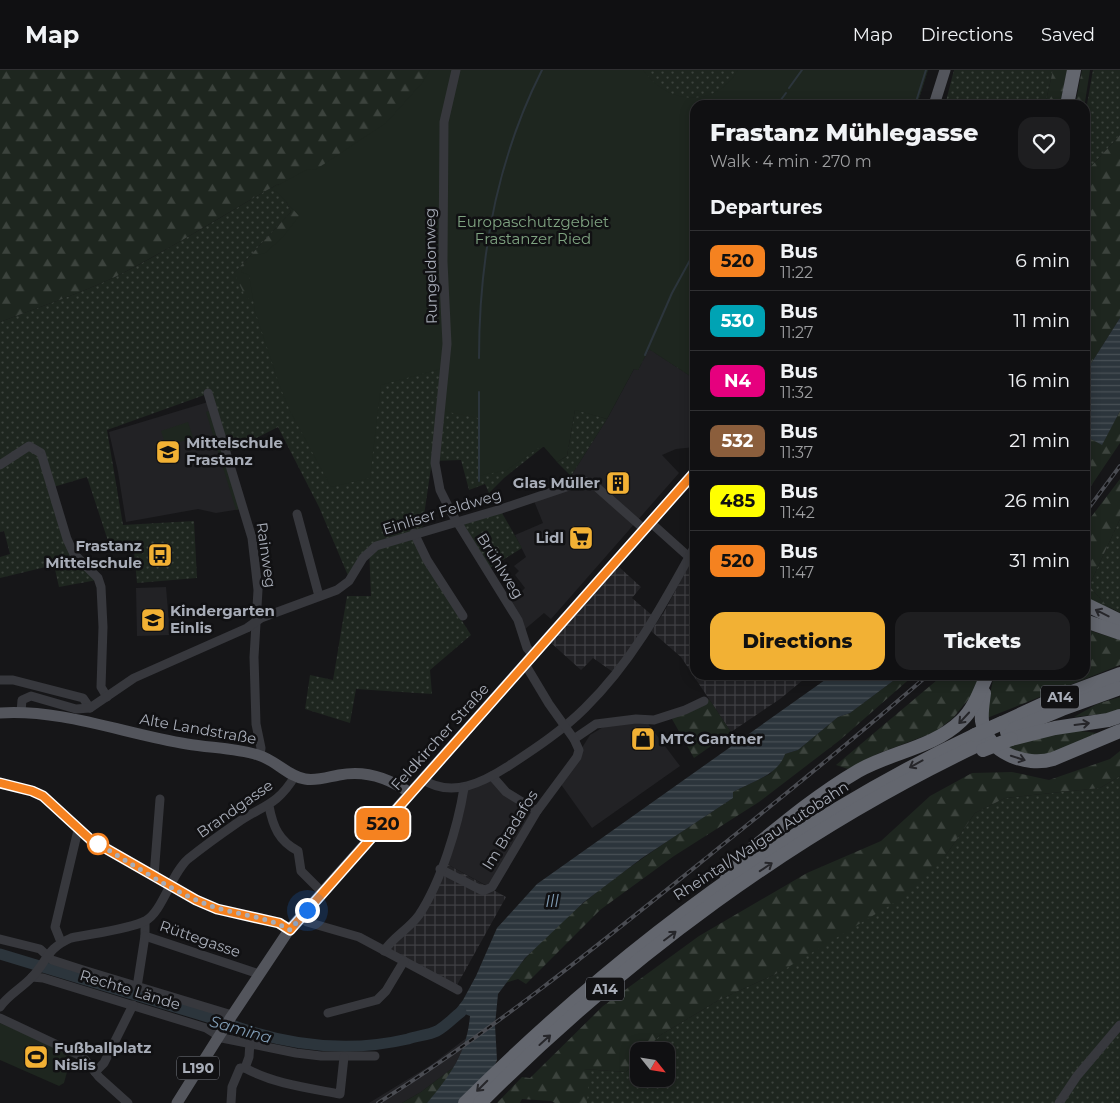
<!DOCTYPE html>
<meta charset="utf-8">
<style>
body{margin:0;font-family:Montserrat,sans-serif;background:#1e1e20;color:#f1f3f6;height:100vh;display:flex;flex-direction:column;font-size:19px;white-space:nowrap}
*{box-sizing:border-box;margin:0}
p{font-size:16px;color:#9c9d9f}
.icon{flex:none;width:28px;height:28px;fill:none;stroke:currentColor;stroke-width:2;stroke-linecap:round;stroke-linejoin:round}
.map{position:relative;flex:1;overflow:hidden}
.side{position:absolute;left:690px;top:30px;width:400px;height:580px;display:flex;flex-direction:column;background:#101012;border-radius:15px;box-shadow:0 2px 12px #0003,0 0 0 1px #303032}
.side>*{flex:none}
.badge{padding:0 10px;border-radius:8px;font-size:18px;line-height:32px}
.needle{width:32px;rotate:120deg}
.fabs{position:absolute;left:630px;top:972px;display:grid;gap:10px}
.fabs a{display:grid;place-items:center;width:45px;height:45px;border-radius:10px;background:#101012;box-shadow:0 2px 12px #0003,0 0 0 1px #303032;font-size:25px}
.you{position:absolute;width:25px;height:25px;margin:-12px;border:4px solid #fff;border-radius:50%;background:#1a73e8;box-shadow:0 0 0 8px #1a73e833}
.map>.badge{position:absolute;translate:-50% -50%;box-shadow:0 0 0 2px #fff}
h2{padding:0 20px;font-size:19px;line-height:45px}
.round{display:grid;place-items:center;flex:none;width:52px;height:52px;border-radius:15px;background:#1e1e20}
.head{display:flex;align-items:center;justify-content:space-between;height:85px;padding:0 20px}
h1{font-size:24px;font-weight:800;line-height:38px}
.button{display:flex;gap:10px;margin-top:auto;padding:10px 20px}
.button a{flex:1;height:58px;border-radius:15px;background:#f2b134;color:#111;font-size:20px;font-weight:800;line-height:58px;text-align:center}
.button a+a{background:#1e1e20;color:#f1f3f6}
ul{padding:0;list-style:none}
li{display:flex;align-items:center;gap:15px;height:60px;padding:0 20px;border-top:1px solid #303032}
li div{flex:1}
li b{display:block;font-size:19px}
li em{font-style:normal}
li .badge{min-width:55px;font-weight:700;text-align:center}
header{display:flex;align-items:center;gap:30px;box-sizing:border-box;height:70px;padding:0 25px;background:#101012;border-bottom:1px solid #303032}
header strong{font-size:24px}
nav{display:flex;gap:28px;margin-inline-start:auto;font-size:18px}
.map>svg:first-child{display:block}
</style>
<header>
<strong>Map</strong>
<nav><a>Map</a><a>Directions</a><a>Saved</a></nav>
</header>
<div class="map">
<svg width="1120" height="1033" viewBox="0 0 1120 1033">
<defs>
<pattern id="industrial-grid" width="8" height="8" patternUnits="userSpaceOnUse" patternTransform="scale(1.25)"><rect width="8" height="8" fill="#222225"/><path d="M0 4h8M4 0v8" fill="none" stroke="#3f3f43"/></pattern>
<pattern id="grass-dots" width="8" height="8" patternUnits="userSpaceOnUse" patternTransform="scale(1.25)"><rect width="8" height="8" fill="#1e261f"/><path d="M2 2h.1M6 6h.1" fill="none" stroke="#3c433d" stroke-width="1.8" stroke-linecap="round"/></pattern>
<pattern id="forest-firs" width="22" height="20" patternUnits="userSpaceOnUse" patternTransform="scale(1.25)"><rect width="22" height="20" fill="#1e261f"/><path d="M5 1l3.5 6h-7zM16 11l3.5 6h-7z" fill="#3c433d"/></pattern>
<pattern id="water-rules" width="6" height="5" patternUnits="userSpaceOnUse" patternTransform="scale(1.25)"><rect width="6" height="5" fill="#2c353c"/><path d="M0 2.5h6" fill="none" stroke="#485056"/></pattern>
</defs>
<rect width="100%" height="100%" fill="#161618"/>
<!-- built -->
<g fill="#222225">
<polygon points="649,279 695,309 695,377 676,379 662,385 679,403 551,549 544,543 524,560 510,533 525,518 515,505 519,501 514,496 526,487 515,465 543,453 534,431 574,416 571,406 607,349 634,299 638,300"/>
<polygon points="208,332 241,439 216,443 198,439 126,452 118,402 109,362"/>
<polygon points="166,517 170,565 137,566 136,518"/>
<polygon points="646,651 680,696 592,758 560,713 590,665 605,656"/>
<polygon points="495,705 509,721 536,739 489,817 443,792 465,719"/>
<polygon points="469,966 454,997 421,1022 402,1033 369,1033 431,995"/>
</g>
<!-- industrial -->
<g fill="url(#industrial-grid)">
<polygon points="695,484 695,605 809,605 780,629 731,662 681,587 651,561 664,542"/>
<polygon points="618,496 641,517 632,528 653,546 613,602 593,588 581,600 550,572"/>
<polygon points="443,792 506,827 457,915 384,877 415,851"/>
</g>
<!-- grass -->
<g fill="url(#grass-dots)">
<path d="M451,0H928L917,35H695V309L649,279L638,300L576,285L543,377L504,408L489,423L485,414L469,420L461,390L432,391L422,459L412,462L424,491L471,565L430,600L432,624L356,619L350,653L305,639L310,605L333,610L347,526H371L369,478L349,508L319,437L278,357L229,382L210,323L107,360L123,455L194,451L197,508L137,513L134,481L112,483L87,407L50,418L71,483L97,510L59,517L54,495L0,508V487L10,484L4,461L0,462V252C39,237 79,224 117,206C173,178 224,144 278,114L291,142L234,203Z"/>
<polygon points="954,0 1053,0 1045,35 945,35"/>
<polygon points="1093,0 1120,0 1120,65 1085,103 1085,46"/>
<polygon points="575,339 607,349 571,406 557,392 567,386"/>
<polygon points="498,436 522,478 485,501 451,451"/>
<polygon points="1120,449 1120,543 1106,535 1089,516"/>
<polygon points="1120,706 1120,1033 587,1033 585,1029 588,1015 583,999 626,1002 639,988 639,1009 666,1009 666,981 645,981 659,966 719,930 780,902 946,785 975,743 1005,728 1100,718"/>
</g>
<!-- forest -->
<g fill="url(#forest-firs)">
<path d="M0,0H451L324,147L247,230L234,203L291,142L278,114C224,144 172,178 117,206C79,224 39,237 0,252Z"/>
<polygon points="1053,0 1067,0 1060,35 1045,35"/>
<polygon points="1082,0 1090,0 1085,32 1085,35 1075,35"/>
<polygon points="1120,65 1120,248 1085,303 1085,103"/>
<polygon points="1120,341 1120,373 1085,425 1085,393 1091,369 1102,374"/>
<polygon points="1120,409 1120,449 1089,516 1106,535 1120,544 1093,534 1085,527 1085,455"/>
<polygon points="1085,559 1120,570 1120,595 987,648 987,638 993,610 979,608 976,620 953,648 935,662 877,684 848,699 836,695 943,605 1085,605"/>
<path d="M901,605H914L840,670L759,732L674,786L600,840L526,914L518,909L505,913C565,835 651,782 733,728V722L770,704L785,684L798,680L838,647L850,643Z"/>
<polygon points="1120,627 1120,639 1111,643 1074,647 1097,634"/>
<polygon points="709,629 731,662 694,688 672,649"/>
<polygon points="1072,660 1105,664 1053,685 1024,688 1004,677"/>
<polygon points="1120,681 1120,706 1100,718 1005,728 975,743 946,785 897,831 780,902 719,930 659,966 645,981 639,981 639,988 626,1002 584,999 589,1005 587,1033 555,1033 551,1031 522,1029 520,1033 497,1033 522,1007 530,1008 603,936 699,866 807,803 881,771 930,726 972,703 1012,702 1049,710 1110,689"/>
<polygon points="454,997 444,1014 427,1033 402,1033 421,1022"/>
</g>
<!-- park -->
<g fill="#1e261f">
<path d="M430,0H643C668,35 715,39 738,0H928L917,35H695V309L649,279L638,300L634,299L607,349L575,340L567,386L557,392L544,377H540L507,400L478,406V348L443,341L444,298L381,315L370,408L331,417L290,341L279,314L255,241L249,205L241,202L249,187L265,183L283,167L299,146L278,123L271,119L308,99L315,100L386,53L422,13Z"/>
<polygon points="209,341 239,439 236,440 206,342"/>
<polygon points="188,352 193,368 166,376 161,361"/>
<polygon points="0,953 72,984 64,1013 59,1016 0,990"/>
</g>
<!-- water -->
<g fill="url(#water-rules)">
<polygon points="1120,248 1120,341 1102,375 1091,369 1085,393 1085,303"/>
<path d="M832,605H901L850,643L838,647L798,680L785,684C778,705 752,712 733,722V728L642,788L584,832L525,888L498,924L495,955L497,990L478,1033H427C450,1006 467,982 470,946L465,944L454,951L450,950V947L463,930L476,906L497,858L537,814Z"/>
</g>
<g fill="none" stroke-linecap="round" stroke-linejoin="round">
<!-- stream -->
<g stroke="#2c353c" stroke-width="2">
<polyline points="789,18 802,0"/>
<polyline points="777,35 786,23"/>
<polyline points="915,35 926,0"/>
<polyline points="645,285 672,223 695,181"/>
<path d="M479,288C479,189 497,89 542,0"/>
<polyline points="479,322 479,411"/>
</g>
<!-- river -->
<path stroke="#2c353c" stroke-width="11" d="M0,884L221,951C282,975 344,984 408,969C417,966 429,965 437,961C446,956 453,948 461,942"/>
<!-- minor -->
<g stroke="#37383d" stroke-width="9">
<polyline points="456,0 444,52 443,192 447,274 435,393 440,420 451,442 518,550 527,578 533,585"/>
<polyline points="208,323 252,468 258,520 254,587 256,654 261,678 260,685"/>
<polyline points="0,395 29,376 41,383 67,469 74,484 98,508 101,517 103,557 101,617 107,627"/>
<polyline points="297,444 319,526"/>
<polyline points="650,452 689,487"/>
<polyline points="414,463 427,490 463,546"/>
<polyline points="0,610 13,610 83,628 90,638"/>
<polyline points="21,642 22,630 31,626 76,639 90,638 134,608 247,558 261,548 337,520 349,511 363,488 376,476 498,440 584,411 592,413 644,459"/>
<polyline points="574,669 596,654 636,649 654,650 685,640 704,631"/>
<polyline points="492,706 506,722 537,741"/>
<path d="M422,709C452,729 484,712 510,695C536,678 563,660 585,638C633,591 663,534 695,476"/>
<polyline points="0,713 32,721 43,726 91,770 196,830 217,839 279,853 289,860"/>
<path d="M269,736C273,757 279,771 298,781L301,801L323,823"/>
<polyline points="440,799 483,821 492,817 537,741 577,687 579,680 574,669 549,634 525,594"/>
<polyline points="154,806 160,729"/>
<polyline points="301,847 307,852 359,867 458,920"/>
<polyline points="145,852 145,866 259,904"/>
<polyline points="0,869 40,879 52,890 83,900 232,945"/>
<polyline points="61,872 55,857 78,760"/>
<path d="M384,881C393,867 409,859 419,845C441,812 458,756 464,718"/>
<polyline points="32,907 43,908 206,958 222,968 296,983 321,986 375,986"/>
<polyline points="137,917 145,866"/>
<path d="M0,937C8,925 22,918 32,907C48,890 46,879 71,868C89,864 131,859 145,851C162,843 171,804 188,789C203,777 221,764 237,753C263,735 277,736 295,706"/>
<polyline points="328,943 377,930 386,921 404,891"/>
<polyline points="0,948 83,987 99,1007 128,1033"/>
<path d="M245,998C274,1014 308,1018 340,1024L344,987"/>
<polyline points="95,1002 104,993 133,935"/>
<polyline points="231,1033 232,1017 240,998 245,998 249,987 250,972"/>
<polyline points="1059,1033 1077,1006 1120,955"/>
</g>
<!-- major -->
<g stroke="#53555c" stroke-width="11">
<polyline points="934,35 945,0"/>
<path d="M0,643C63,639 125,664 187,674C210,678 236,678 258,685C276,690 287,706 305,709C317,711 328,707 339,705C364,700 389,708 410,723"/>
<polyline points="177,1033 231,947 289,860 695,402"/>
</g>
<!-- highway -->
<g stroke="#63666e" stroke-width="14">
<polyline points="1067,35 1074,0"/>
<polyline points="1085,534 1120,551"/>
<polyline points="1085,551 1120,563"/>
<path d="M984,623C983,632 981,641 982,651C987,683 1026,697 1053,689L1120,661"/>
<polyline points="1002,653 1056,628 1120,604"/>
<polyline points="1007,662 1062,639 1120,618"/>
<polyline points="1011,669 1055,658 1108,650 1120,646"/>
<path d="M724,802C768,767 810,729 858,701C891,682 933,678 961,651C974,639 980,621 987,605"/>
<path d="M465,1033C615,884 784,756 975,665"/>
<path d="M480,1033C625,888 794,762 980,674"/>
</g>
<defs>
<g id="rail">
<polyline points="1085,443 1120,396"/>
<path d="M378,1033C495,959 602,872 710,785C783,726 857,667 928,605"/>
</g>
</defs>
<!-- rail casing -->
<use href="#rail" stroke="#4a4c52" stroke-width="4"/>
<!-- rail -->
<use href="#rail" stroke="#111113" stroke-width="2" stroke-dasharray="5.5" stroke-linecap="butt"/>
<!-- highway-bridge -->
<g stroke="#63666e" stroke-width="14">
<polyline points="975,665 1002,653"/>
<polyline points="983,680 1011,669"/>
</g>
</g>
<!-- one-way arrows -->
<defs><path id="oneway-shaft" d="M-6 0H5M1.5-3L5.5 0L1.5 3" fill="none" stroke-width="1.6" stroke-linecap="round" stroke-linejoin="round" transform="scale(1.25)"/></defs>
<g stroke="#26262a">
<use href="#oneway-shaft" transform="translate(1102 543) rotate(-153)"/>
<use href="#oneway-shaft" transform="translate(964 648) rotate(133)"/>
<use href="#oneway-shaft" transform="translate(1082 654) rotate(-7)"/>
<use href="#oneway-shaft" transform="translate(1018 688) rotate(18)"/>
<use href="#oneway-shaft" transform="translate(916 694) rotate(151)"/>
<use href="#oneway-shaft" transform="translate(766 797) rotate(-34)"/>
<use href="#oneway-shaft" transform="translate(670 866) rotate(-37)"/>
<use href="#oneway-shaft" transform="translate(545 970) rotate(-42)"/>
<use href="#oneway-shaft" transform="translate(482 1016) rotate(135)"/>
</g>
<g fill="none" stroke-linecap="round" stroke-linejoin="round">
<defs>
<polyline id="line" points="0,713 32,721 43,726 91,770 196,830 217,839 279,853 290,860 695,402"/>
</defs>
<!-- line casing -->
<use href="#line" stroke="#fff" stroke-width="11"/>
<!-- line -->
<use href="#line" stroke="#f58220" stroke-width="8"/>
<!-- walk -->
<path stroke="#a8adb8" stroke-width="5" stroke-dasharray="0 9" d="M98,774L96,773C132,793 167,819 206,834C233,845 265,845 290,860L307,840"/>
</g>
<!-- icons -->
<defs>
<symbol id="school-square" viewBox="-11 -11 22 22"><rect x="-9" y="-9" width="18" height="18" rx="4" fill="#f2b134" stroke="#111113"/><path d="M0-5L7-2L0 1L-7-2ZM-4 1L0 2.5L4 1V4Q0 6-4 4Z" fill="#111"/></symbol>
<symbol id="building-square" viewBox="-11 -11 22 22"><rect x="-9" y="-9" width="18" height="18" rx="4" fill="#f2b134" stroke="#111113"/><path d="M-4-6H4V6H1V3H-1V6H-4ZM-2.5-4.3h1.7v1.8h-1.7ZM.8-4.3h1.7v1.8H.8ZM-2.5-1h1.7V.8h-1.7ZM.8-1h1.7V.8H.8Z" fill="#111"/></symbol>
<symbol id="supermarket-square" viewBox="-11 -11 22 22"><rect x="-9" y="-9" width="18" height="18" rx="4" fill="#f2b134" stroke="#111113"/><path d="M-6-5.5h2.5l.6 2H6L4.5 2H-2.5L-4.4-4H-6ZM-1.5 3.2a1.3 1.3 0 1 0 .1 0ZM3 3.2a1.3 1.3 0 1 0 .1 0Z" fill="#111"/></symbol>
<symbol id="bus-square" viewBox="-11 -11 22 22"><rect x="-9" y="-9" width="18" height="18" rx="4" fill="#f2b134" stroke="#111113"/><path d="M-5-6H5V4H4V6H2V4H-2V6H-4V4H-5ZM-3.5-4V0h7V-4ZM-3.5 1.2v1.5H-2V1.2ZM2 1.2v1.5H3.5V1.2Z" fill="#111"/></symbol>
<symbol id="shop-square" viewBox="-11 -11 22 22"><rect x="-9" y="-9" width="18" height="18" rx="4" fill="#f2b134" stroke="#111113"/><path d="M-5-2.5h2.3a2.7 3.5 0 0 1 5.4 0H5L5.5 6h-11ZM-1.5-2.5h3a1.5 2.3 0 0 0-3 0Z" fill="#111"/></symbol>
<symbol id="stadium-square" viewBox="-11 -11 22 22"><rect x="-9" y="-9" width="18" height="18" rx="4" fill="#f2b134" stroke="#111113"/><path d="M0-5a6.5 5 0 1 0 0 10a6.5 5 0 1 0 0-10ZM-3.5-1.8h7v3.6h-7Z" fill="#111"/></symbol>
</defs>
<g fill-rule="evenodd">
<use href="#school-square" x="154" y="368" width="28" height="28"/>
<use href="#building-square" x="604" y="399" width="28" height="28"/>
<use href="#supermarket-square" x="567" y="454" width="28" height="28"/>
<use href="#bus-square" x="146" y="471" width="28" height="28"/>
<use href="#school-square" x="139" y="536" width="28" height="28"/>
<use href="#shop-square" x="629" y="655" width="28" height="28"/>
<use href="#stadium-square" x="22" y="973" width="28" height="28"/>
</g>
<!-- markers -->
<circle fill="#fff" stroke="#f58220" stroke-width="2.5" cx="98" cy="774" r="10"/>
<g text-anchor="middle" stroke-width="5" stroke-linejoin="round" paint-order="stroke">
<!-- shield labels -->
<g fill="#111113" stroke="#7b7e86" stroke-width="1">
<rect x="1041" y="615.5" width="38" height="23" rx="4"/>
<rect x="586" y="907.5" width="38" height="23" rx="4"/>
<rect x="177" y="986.5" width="42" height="23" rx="4"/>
</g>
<g font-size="14" font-weight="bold" fill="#a8adb8">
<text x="1060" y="632">A14</text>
<text x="605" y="924">A14</text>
<text x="198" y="1003">L190</text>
</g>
<!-- park labels -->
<g font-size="15" fill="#7fa381" stroke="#111113">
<text x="533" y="157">Europaschutzgebiet<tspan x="533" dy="17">Frastanzer Ried</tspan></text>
</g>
<!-- street labels -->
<g font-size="15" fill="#a8adb8" stroke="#111113">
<text transform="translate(431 196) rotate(-91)" y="5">Rungeldonweg</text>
<text transform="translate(442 442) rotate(-17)" y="5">Einliser Feldweg</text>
<text transform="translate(266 485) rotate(82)" y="5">Rainweg</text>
<text transform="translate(500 496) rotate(58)" y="5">Brühlweg</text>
<text transform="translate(198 659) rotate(10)" y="5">Alte Landstraße</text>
<text transform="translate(440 667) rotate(-48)" y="5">Feldkircher Straße</text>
<text transform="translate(235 739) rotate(-35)" y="5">Brandgasse</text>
<text transform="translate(510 760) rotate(-58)" y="5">Im Bradafos</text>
<text transform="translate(761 771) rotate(-33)" y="5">Rheintal/Walgau Autobahn</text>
<text transform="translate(200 869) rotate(19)" y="5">Rüttegasse</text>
<text transform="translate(130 920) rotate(17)" y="5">Rechte Lände</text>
</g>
<!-- poi labels -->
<g font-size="15" font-weight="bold" fill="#a8adb8" stroke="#111113" text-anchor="start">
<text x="186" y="378">Mittelschule<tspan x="186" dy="17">Frastanz</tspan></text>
<text x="600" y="418" text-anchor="end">Glas Müller</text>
<text x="564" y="473" text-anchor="end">Lidl</text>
<text x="142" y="481" text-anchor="end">Frastanz<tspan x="142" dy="17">Mittelschule</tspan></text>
<text x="170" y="546">Kindergarten<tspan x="170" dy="17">Einlis</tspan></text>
<text x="660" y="674">MTC Gantner</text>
<text x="54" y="983">Fußballplatz<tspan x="54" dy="17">Nislis</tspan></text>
</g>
<!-- water labels -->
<g font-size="16" font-style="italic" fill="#7f9bb3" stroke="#111113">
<text x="552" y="837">Ill</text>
<text transform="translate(241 959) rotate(16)" y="6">Samina</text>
</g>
</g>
</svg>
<div class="fabs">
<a><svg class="needle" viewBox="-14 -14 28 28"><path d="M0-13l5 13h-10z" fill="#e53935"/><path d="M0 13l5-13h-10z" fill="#9c9d9f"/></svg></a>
</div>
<div class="you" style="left:307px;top:840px"></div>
<b class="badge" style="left:383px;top:754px;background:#f58220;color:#111">520</b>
<section class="side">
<div class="head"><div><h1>Frastanz Mühlegasse</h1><p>Walk · 4 min · 270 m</p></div><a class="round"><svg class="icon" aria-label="heart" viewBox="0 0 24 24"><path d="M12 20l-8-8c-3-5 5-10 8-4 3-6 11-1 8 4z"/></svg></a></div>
<h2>Departures</h2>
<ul>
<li><span class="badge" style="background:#f58220;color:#111">520</span><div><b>Bus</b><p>11:22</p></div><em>6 min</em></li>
<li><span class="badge" style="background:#00a3b4;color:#fff">530</span><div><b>Bus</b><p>11:27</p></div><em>11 min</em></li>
<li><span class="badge" style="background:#e6007e;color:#fff">N4</span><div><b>Bus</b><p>11:32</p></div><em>16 min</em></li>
<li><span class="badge" style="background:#8b5e3c;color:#fff">532</span><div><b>Bus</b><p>11:37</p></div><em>21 min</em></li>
<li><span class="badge" style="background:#ff0;color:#111">485</span><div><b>Bus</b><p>11:42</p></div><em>26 min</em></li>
<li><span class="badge" style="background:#f58220;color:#111">520</span><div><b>Bus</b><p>11:47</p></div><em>31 min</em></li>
</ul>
<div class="button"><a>Directions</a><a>Tickets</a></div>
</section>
</div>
